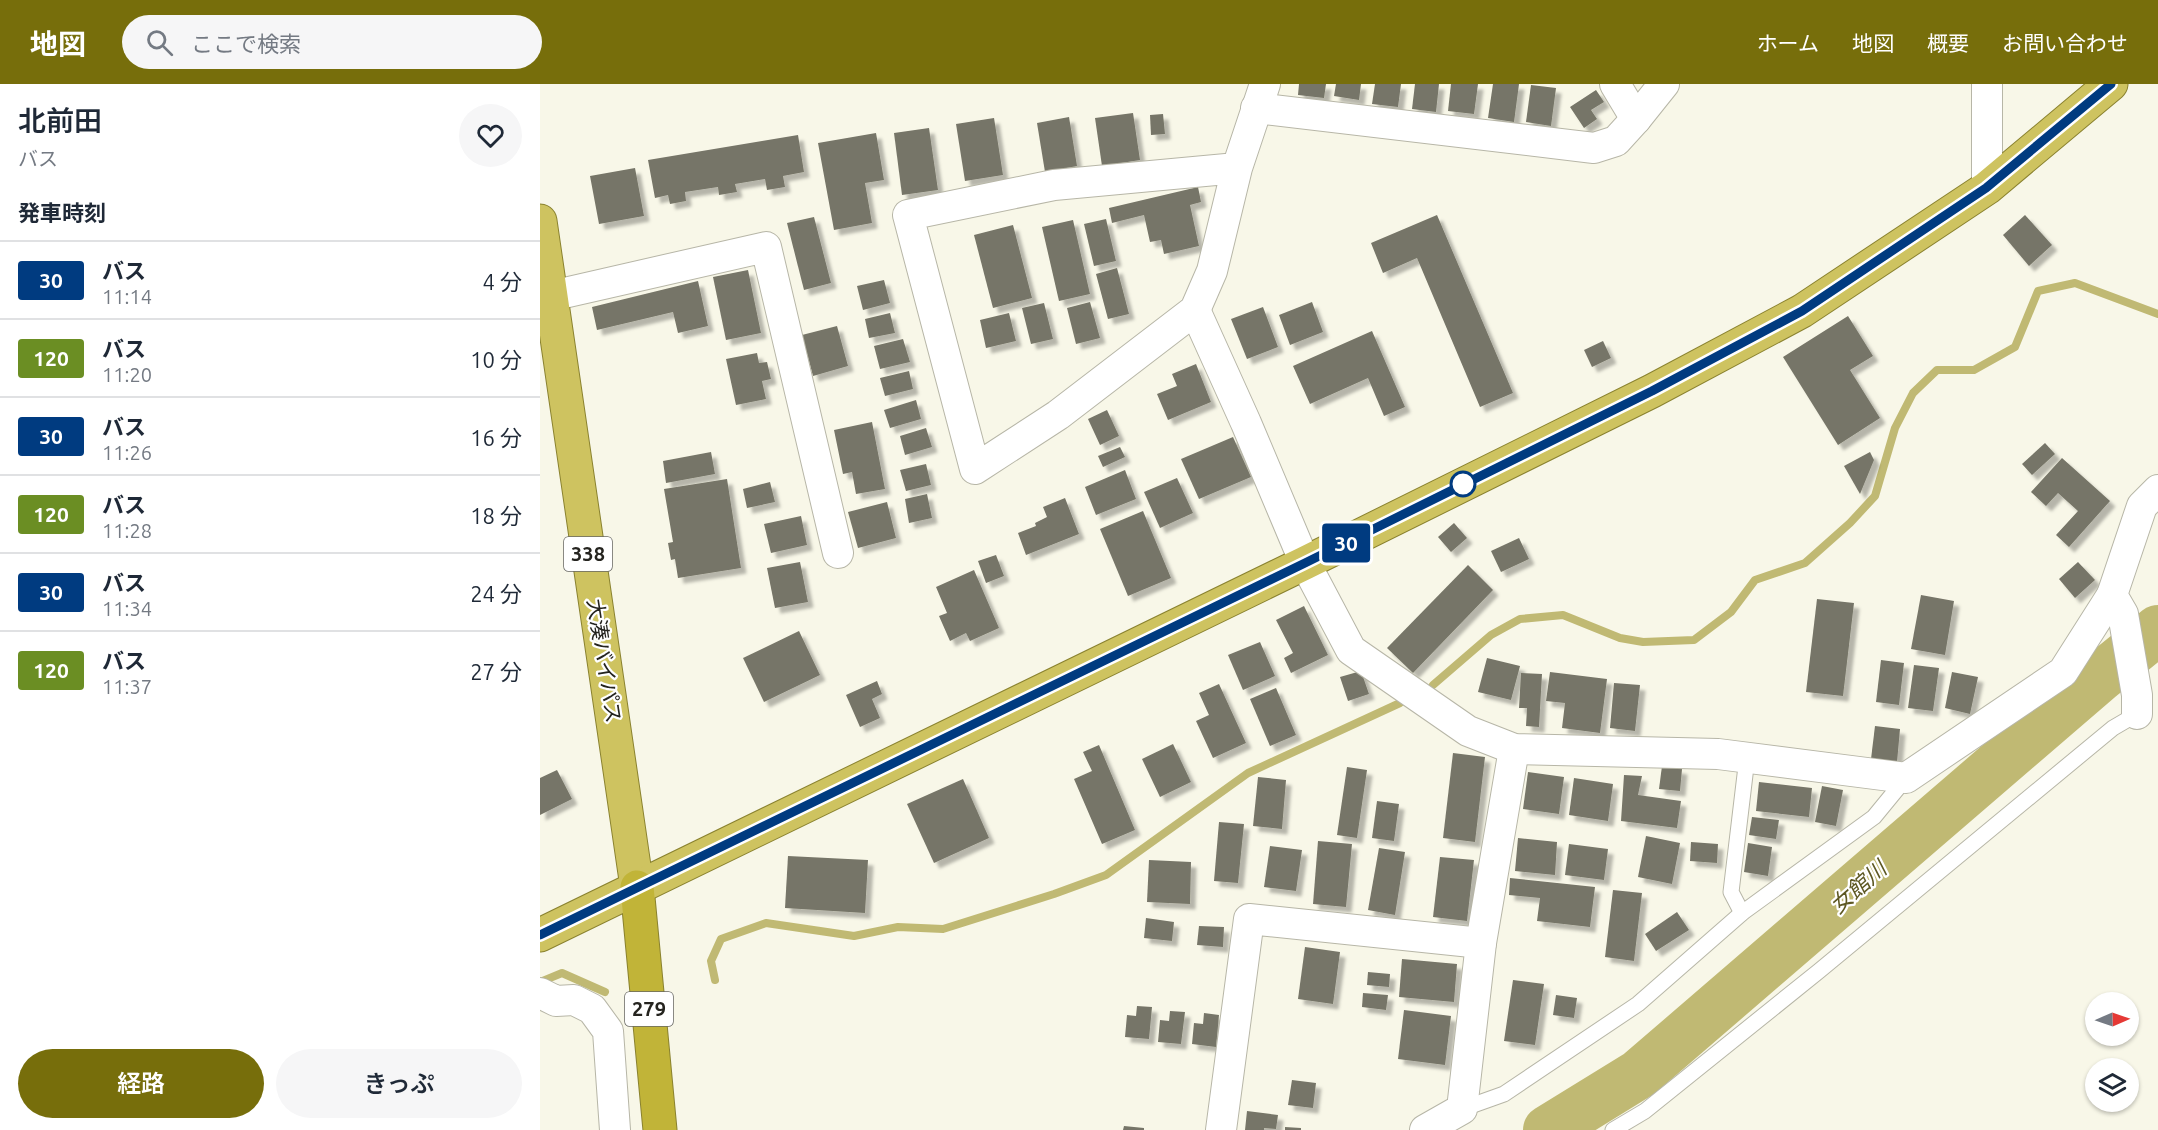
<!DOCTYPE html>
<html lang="ja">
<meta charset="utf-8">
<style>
body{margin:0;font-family:Ubuntu,"Noto Sans JP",sans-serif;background:#f6f6f7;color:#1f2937;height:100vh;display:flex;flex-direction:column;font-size:22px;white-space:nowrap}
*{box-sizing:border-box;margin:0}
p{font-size:20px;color:#747a83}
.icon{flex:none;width:33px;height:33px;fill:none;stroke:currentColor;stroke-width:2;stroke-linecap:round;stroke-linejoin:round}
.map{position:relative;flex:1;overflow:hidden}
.sheet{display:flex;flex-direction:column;background:#fff;width:540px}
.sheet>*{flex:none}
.badge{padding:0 12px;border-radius:4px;font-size:21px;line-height:39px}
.needle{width:39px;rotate:88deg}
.buttons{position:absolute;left:1545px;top:908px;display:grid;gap:12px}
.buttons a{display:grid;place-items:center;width:54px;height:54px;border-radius:50%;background:#fff;box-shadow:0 2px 4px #0004;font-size:30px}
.map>.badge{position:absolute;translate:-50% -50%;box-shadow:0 0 0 3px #fff}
h2{padding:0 18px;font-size:22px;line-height:54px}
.round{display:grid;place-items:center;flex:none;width:63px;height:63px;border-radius:32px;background:#f6f6f7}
.head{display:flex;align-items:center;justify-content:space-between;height:102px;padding:0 18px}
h1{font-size:28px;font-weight:600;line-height:45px}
.primary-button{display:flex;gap:12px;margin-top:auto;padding:12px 18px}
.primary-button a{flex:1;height:69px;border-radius:36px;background:#776e0b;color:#fff;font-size:24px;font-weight:600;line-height:69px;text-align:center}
.primary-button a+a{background:#f6f6f7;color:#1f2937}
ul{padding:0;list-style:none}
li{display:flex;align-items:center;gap:18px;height:78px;padding:0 18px;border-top:2px solid #e0e1e3}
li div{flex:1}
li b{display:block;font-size:22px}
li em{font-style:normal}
li .badge{min-width:66px;font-weight:700;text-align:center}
header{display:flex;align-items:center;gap:36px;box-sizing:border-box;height:84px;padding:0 30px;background:#776e0b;color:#fff}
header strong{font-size:28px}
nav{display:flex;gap:33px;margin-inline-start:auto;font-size:21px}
.search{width:420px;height:54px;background:#f6f6f7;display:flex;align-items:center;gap:15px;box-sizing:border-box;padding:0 21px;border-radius:33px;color:#747a83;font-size:22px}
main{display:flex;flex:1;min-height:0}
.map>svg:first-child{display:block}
</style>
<header>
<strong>地図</strong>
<div class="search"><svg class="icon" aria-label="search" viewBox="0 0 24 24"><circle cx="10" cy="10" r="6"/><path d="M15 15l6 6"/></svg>ここで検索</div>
<nav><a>ホーム</a><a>地図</a><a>概要</a><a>お問い合わせ</a></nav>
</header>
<main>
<section class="sheet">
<div class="head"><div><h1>北前田</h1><p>バス</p></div><a class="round"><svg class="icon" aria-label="heart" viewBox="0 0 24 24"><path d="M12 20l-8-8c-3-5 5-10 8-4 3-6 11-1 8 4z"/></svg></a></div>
<h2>発車時刻</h2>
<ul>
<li><span class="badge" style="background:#003b80;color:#fff">30</span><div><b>バス</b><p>11:14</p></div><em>4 分</em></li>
<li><span class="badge" style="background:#6b8e23;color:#fff">120</span><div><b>バス</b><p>11:20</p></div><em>10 分</em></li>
<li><span class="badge" style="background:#003b80;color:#fff">30</span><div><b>バス</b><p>11:26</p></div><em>16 分</em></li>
<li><span class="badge" style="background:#6b8e23;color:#fff">120</span><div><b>バス</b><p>11:28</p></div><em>18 分</em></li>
<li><span class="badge" style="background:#003b80;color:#fff">30</span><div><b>バス</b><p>11:34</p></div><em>24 分</em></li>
<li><span class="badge" style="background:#6b8e23;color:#fff">120</span><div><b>バス</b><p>11:37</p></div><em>27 分</em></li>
</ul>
<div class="primary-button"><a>経路</a><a>きっぷ</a></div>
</section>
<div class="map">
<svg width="1618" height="1046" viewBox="0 0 1618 1046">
<defs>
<filter id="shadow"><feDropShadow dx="5.5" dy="5.5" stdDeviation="1.5" flood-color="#0004"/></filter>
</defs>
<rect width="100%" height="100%" fill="#f8f7e8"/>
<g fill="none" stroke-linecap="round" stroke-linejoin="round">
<!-- stream -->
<g stroke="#c0b973" stroke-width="8">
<polyline points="893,601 951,551 980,535 1023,531 1080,554 1103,558 1154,556 1191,528 1215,496 1265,479 1310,439 1335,412 1355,344 1373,309 1397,286 1434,286 1475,263 1498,207 1535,199 1618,230"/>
<polyline points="175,896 171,877 181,855 226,839 314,852 358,843 403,845 514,810 566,791 708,689 860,619"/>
<polyline points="0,898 22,889 65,908"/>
</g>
<!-- river -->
<polyline stroke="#c0b973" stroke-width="50" points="1008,1046 1099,990 1560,593 1618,546"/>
</g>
<!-- building -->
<g fill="#767567" filter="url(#shadow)">
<polygon points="759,0 786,0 784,14 758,11"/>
<polygon points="796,0 821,0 819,16 794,12"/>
<polygon points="835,0 861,0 858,23 832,20"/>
<polygon points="875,0 899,0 896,28 872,25"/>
<polygon points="911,0 938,0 934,30 908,27"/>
<polygon points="953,0 979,0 974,38 948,34"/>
<polygon points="991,1 1016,4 1011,42 986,38"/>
<polygon points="1056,6 1064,18 1051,26 1057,35 1044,44 1030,23"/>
<polygon points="593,29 600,76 562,82 555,34"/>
<polygon points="623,30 625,50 611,51 610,31"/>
<polygon points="529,33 537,82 505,88 497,39"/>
<polygon points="454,34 463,91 425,97 416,40"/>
<polygon points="389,44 398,106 362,111 354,49"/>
<polygon points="336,49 344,96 325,99 332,139 294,146 278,59"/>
<polygon points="258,51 264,88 243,92 245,103 227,106 225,95 195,100 197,108 179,111 178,103 145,108 146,117 130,120 128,111 115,114 108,76"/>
<polygon points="95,84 104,132 59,140 50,92"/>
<polygon points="658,103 661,118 650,121 659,162 624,170 621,156 610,158 604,131 572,139 569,124"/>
<polygon points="897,131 973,309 940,323 877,174 843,189 831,159"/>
<polygon points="1485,131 1512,161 1489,182 1463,151"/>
<polygon points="274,133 291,199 264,206 247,139"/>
<polygon points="566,135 576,177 554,182 544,140"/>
<polygon points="533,136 550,210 519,217 502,143"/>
<polygon points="473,141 492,214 453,224 434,151"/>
<polygon points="577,184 589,230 568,235 556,190"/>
<polygon points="208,186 221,249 186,256 173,193"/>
<polygon points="344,196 350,219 323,226 317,202"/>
<polygon points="158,197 168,242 138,249 133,228 57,246 52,223"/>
<polygon points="550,218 560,254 536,260 527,224"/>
<polygon points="772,218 783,248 750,261 739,231"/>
<polygon points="504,219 513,255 491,260 482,224"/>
<polygon points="723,223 738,263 707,275 691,235"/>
<polygon points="350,229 355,249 329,254 325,235"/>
<polygon points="469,229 476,257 446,264 440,236"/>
<polygon points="1308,232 1333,272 1310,286 1340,334 1298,361 1243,273"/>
<polygon points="297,242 308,282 273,292 262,251"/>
<polygon points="832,247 865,323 844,332 828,294 770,320 753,282"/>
<polygon points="363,255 370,278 340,285 334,262"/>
<polygon points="1063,257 1071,274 1052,283 1044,266"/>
<polygon points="217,269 219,279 227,278 231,295 222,297 226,315 196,321 186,275"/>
<polygon points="656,280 671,318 628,336 617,310 637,302 632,290"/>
<polygon points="369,287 373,305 345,312 340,294"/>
<polygon points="376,316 381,335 350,344 344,326"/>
<polygon points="567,326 579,352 560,361 548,335"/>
<polygon points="332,338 345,405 316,410 312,388 303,390 294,346"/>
<polygon points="386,344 392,363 365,371 360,352"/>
<polygon points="693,353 711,393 659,415 641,375"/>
<polygon points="1505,359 1515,370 1492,391 1482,380"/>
<polygon points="580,363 585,373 563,383 558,372"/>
<polygon points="171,368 175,390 126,399 123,377"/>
<polygon points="1330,368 1334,376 1320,410 1304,382"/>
<polygon points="1522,374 1570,417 1529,463 1516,451 1538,427 1518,409 1506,422 1491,408"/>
<polygon points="386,380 391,401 366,407 360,386"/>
<polygon points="585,386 596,415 556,431 545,403"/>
<polygon points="637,394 653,429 620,444 604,408"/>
<polygon points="187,395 201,484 138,494 135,475 131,476 128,459 133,458 124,405"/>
<polygon points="230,398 235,418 207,424 203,405"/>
<polygon points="387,410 392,434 369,439 365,415"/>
<polygon points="525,414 539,450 486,471 478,449 496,442 495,439 507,433 503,423"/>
<polygon points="347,418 356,454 318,464 308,428"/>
<polygon points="603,427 631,494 588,512 560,445"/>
<polygon points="261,432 267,461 231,469 224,440"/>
<polygon points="914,439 927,454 911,468 898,453"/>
<polygon points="979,454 989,475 961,488 951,467"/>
<polygon points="456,471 464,492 446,499 438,477"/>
<polygon points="260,478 268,518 235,524 227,484"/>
<polygon points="1538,478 1555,496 1535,514 1519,495"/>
<polygon points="928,481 953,506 873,589 847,564"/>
<polygon points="434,486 459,544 430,557 426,549 410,557 399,532 407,529 396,503"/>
<polygon points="1381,511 1414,517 1405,571 1371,565"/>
<polygon points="1277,515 1314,519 1303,612 1266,608"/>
<polygon points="764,522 788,571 751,589 744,574 753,569 736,536"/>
<polygon points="259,547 280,591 224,618 203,574"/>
<polygon points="720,558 735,592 703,606 688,571"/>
<polygon points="947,574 980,582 971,616 938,608"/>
<polygon points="1341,576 1364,579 1359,621 1336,618"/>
<polygon points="1374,581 1399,584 1393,627 1368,624"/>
<polygon points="821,587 829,610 808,617 800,593"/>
<polygon points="1010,588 1067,595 1060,649 1022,644 1025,619 1006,617"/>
<polygon points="1412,588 1438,593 1430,630 1405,624"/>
<polygon points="981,589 1002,590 999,643 986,642 987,624 979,624"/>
<polygon points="337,597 342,610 332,615 340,634 320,643 306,611"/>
<polygon points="1074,599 1100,601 1095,647 1070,644"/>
<polygon points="679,600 706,659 673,674 656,637 669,631 659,609"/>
<polygon points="736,604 756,651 730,662 710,615"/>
<polygon points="1335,642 1360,645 1357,678 1331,675"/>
<polygon points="633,660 651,698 620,713 602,675"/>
<polygon points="559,661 595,746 562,760 534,695 552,687 543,668"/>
<polygon points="913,669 945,673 935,758 903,754"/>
<polygon points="1122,682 1142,685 1140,707 1119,705"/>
<polygon points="807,683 827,686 817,754 797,751"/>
<polygon points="17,686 32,715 0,731 0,694"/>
<polygon points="988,688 1024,693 1019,730 983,725"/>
<polygon points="1084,691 1102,692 1098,711 1141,717 1137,744 1081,737"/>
<polygon points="718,693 746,696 742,745 713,742"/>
<polygon points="1034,694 1073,700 1068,737 1029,731"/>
<polygon points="423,695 449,754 394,779 367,720"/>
<polygon points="1219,698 1272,704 1269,733 1216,727"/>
<polygon points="1282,702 1303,706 1296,742 1275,738"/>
<polygon points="837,717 859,720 854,757 832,754"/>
<polygon points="1212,733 1239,736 1236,755 1209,751"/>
<polygon points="679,738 704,740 698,799 674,797"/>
<polygon points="1106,752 1140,759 1132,800 1098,793"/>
<polygon points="978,754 1017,758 1015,791 975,787"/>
<polygon points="778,757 812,760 806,823 773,820"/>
<polygon points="1151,758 1178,760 1177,779 1150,777"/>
<polygon points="1208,759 1232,763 1228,792 1204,788"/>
<polygon points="1029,760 1068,765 1064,796 1025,791"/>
<polygon points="730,762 762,766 756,807 724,803"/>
<polygon points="839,764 865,768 855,831 828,826"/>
<polygon points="248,772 328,776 325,829 245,824"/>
<polygon points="900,773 934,776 927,837 893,833"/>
<polygon points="609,776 651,778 650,820 607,818"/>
<polygon points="970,794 1055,803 1050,843 997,837 1000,814 969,811"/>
<polygon points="1073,806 1102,809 1094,877 1065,873"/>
<polygon points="1137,828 1149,846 1116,867 1105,850"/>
<polygon points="606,834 634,838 632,857 604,854"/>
<polygon points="659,842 684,843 683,863 657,861"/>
<polygon points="765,863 800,868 793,920 758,915"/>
<polygon points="862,875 917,880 914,918 859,913"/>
<polygon points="828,888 850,890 849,903 827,901"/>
<polygon points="973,896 1004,900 995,961 964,957"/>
<polygon points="823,909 848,911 846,926 822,923"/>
<polygon points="1016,911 1037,914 1034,934 1013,931"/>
<polygon points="597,922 612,923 609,955 585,953 587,931 596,932"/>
<polygon points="864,926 911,932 905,981 858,975"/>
<polygon points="630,927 645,928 641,960 618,958 620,936 629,937"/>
<polygon points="664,929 679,931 676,963 652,960 654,939 663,940"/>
<polygon points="752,996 776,999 773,1024 748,1021"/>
<polygon points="707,1027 738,1031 736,1045 724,1044 724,1046 705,1046"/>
<polygon points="584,1042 604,1044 604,1046 583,1046"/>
<polygon points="745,1043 761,1044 761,1046 745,1046"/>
</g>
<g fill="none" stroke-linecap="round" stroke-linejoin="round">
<defs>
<g id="service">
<polyline points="1202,829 1191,808 1207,674"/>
<polyline points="922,1025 964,1010 1098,920 1202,829 1334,733 1366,694"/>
<polyline points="1073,1046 1105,1027 1279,887 1573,644 1597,630"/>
</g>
<g id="minor">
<polyline points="1075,0 1096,35 1124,0"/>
<polyline points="716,24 1054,64 1076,57 1096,35"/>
<polyline points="697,84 514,101 368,131 435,385 518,331 655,226 672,187 697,84 725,0"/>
<polyline points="1447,104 1447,0"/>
<polyline points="11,212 226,163 298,469"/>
<polyline points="655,226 706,339 765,479 811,566 928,647 974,665 1178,670 1366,694 1523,588 1572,511"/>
<polyline points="1597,630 1597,611 1583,530 1572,511 1602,422 1618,406"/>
<polyline points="0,909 16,917 34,916 52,925 68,947 75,1046"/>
<polyline points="681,1046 709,835 941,859"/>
<polyline points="885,1046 922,1025 941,859 974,665"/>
</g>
<g id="trunk">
<polyline points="0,137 97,803"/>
<polyline points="0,851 765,479 1112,307 1262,227 1447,104 1571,0"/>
</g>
<polyline id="motorway" points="97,803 120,1046"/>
</defs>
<!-- service casing -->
<use href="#service" stroke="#b7b6a7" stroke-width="17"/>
<!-- minor casing -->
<use href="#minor" stroke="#b7b6a7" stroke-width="32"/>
<!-- trunk casing -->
<use href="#trunk" stroke="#8a822f" stroke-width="35"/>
<!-- motorway casing -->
<use href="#motorway" stroke="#8a822f" stroke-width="35"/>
<!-- service -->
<use href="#service" stroke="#fff" stroke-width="15"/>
<!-- minor -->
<use href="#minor" stroke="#fff" stroke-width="30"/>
<!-- trunk -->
<use href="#trunk" stroke="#cec360" stroke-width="33"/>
<!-- motorway -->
<use href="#motorway" stroke="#c1b438" stroke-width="33"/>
</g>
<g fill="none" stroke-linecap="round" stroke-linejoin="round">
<defs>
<polyline id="line" points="0,851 765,479 1112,307 1262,227 1446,104 1571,0"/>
</defs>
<!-- line casing -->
<use href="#line" stroke="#fff" stroke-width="14"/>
<!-- line -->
<use href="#line" stroke="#003b80" stroke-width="9"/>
</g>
<!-- markers -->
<circle fill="#fff" stroke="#003b80" stroke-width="3" cx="923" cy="400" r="12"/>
<g text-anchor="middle" stroke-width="4.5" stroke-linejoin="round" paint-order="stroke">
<!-- shield labels -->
<g fill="#fff" stroke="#666662" stroke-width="1.5">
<rect x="24" y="453" width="48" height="34" rx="4.5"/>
<rect x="85" y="908" width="48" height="34" rx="4.5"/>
</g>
<g font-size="20" font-weight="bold" fill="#25241f">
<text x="48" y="477">338</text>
<text x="109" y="932">279</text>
</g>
<!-- street labels -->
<g font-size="21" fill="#25241f" stroke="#fff">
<text transform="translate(64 577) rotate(81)" y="7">大湊バイパス</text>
</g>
<!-- water labels -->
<g font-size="22" font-style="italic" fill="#5d5823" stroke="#fff">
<text transform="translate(1318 803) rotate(-41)" y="8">女館川</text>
</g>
</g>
</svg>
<div class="buttons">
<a><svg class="needle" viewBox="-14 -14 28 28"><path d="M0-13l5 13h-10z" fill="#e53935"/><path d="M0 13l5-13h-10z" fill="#747a83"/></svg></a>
<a><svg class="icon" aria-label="layers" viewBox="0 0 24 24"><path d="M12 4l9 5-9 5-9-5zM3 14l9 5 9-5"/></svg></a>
</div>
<b class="badge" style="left:806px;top:459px;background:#003b80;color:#fff">30</b>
</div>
</main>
